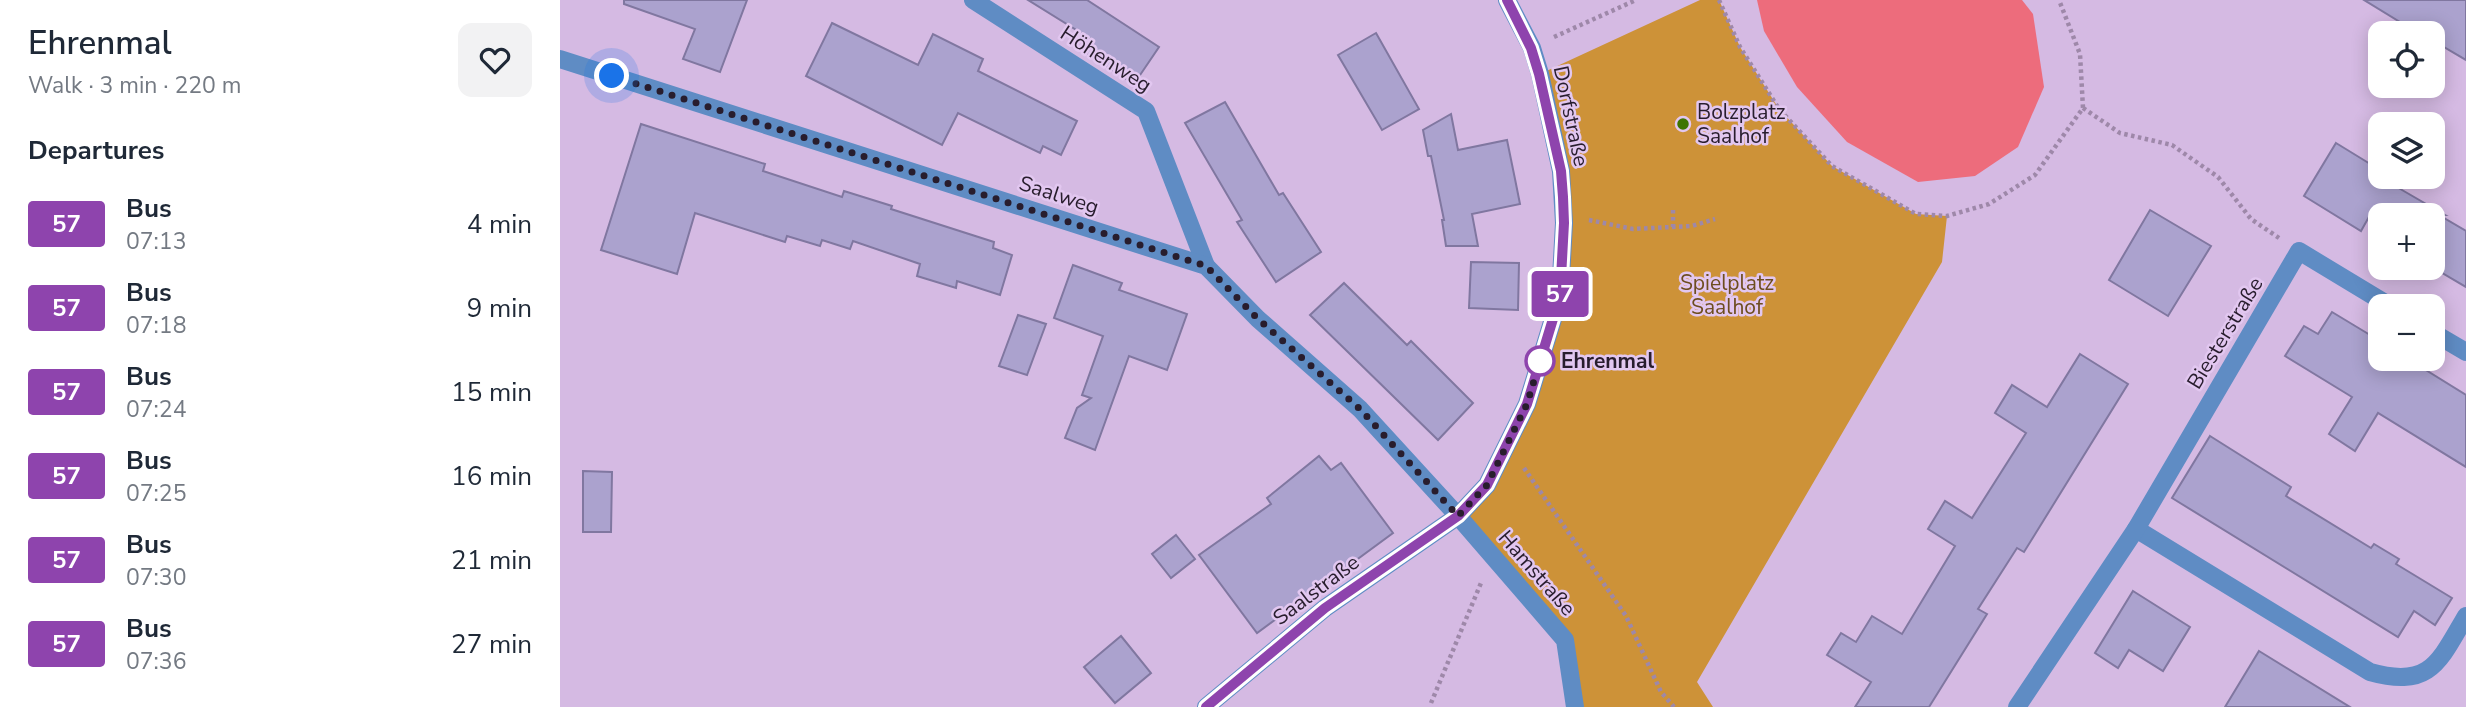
<!DOCTYPE html>
<meta charset="utf-8">
<style>
body{margin:0;font-family:"Nunito Sans",sans-serif;background:#f2f2f3;color:#1f2937;height:100vh;display:flex;flex-direction:column;font-size:26px;white-space:nowrap}
*{box-sizing:border-box;margin:0}
p{font-size:23px;color:#747a83}
.icon{flex:none;width:38px;height:38px;fill:none;stroke:currentColor;stroke-width:2;stroke-linecap:round;stroke-linejoin:round}
.map{position:relative;flex:1;overflow:hidden}
.details{display:flex;flex-direction:column;background:#fff;width:560px}
.details>*{flex:none}
.badge{padding:0 14px;border-radius:5px;font-size:24px;line-height:46px}
.tools{position:absolute;left:1808px;top:21px;display:grid;gap:14px}
.tools a{display:grid;place-items:center;width:77px;height:77px;border-radius:14px;background:#fff;box-shadow:0 4px 18px #0003;font-size:35px}
.you{position:absolute;width:35px;height:35px;margin:-18px;border:5px solid #fff;border-radius:50%;background:#1a73e8;box-shadow:0 0 0 10px #1a73e833}
.map>.badge{position:absolute;translate:-50% -50%;box-shadow:0 0 0 4px #fff}
h2{padding:0 28px;font-size:26px;line-height:63px}
.round{display:grid;place-items:center;flex:none;width:74px;height:74px;border-radius:14px;background:#f2f2f3}
.headline{display:flex;align-items:center;justify-content:space-between;height:119px;padding:0 28px}
h1{font-size:33px;font-weight:600;line-height:52px}
ul{padding:0;list-style:none}
li{display:flex;align-items:center;gap:21px;height:84px;padding:0 28px}
li div{flex:1}
li b{display:block;font-size:26px}
li em{font-style:normal}
li .badge{min-width:77px;font-weight:700;text-align:center}
main{display:flex;flex:1;min-height:0}
.map>svg:first-child{display:block}
</style>
<main>
<section class="details">
<div class="headline"><div><h1>Ehrenmal</h1><p>Walk · 3 min · 220 m</p></div><a class="round"><svg class="icon" aria-label="heart" viewBox="0 0 24 24"><path d="M12 20l-8-8c-3-5 5-10 8-4 3-6 11-1 8 4z"/></svg></a></div>
<h2>Departures</h2>
<ul>
<li><span class="badge" style="background:#8e44ad;color:#fff">57</span><div><b>Bus</b><p>07:13</p></div><em>4 min</em></li>
<li><span class="badge" style="background:#8e44ad;color:#fff">57</span><div><b>Bus</b><p>07:18</p></div><em>9 min</em></li>
<li><span class="badge" style="background:#8e44ad;color:#fff">57</span><div><b>Bus</b><p>07:24</p></div><em>15 min</em></li>
<li><span class="badge" style="background:#8e44ad;color:#fff">57</span><div><b>Bus</b><p>07:25</p></div><em>16 min</em></li>
<li><span class="badge" style="background:#8e44ad;color:#fff">57</span><div><b>Bus</b><p>07:30</p></div><em>21 min</em></li>
<li><span class="badge" style="background:#8e44ad;color:#fff">57</span><div><b>Bus</b><p>07:36</p></div><em>27 min</em></li>
</ul>
</section>
<div class="map">
<svg width="1906" height="707" viewBox="0 0 1906 707">
<rect width="100%" height="100%" fill="#d5bae3"/>
<!-- green -->
<polygon fill="#cd9238" points="1140,0 1159,0 1180,47 1219,109 1272,166 1356,214 1387,216 1382,262 1137,682 1153,707 1015,707 1005,640 898,516 927,485 1000,296 1004,223 980,74"/>
<!-- water -->
<polygon fill="#ed6c7c" points="1197,0 1462,0 1473,14 1484,87 1458,147 1415,176 1358,182 1287,142 1237,87 1204,31"/>
<!-- building -->
<g fill="#aba2ce" stroke="#8077a0" stroke-width="2">
<polygon points="64,0 187,0 160,72 123,59 135,29 64,4"/>
<polygon points="468,0 527,0 599,47 574,84 526,53 534,41"/>
<polygon points="1804,0 1906,0 1906,60 1872,40 1872,33 1858,33"/>
<polygon points="272,23 358,65 373,34 423,59 418,71 517,121 501,155 483,146 480,153 398,113 382,145 246,76"/>
<polygon points="816,33 859,109 822,130 778,55"/>
<polygon points="665,102 719,195 723,193 761,252 716,282 677,222 682,220 625,123"/>
<polygon points="891,114 898,150 947,140 955,179 960,204 912,214 918,246 886,246 882,220 884,220 871,156 868,156 863,130"/>
<polygon points="81,124 205,164 203,171 282,197 284,191 332,206 331,209 434,242 433,248 452,255 440,295 397,281 396,288 357,276 360,264 293,241 290,249 262,240 260,246 227,236 225,242 135,213 117,274 41,250"/>
<polygon points="1776,143 1820,170 1820,177 1833,178 1830,183 1885,215 1879,215 1906,231 1906,287 1872,267 1872,215 1810,215 1801,231 1744,196"/>
<polygon points="1590,210 1651,246 1608,316 1549,280"/>
<polygon points="911,262 959,263 958,310 909,308"/>
<polygon points="513,265 562,283 559,290 627,314 607,370 569,356 535,450 505,438 517,408 531,398 522,395 543,336 494,318"/>
<polygon points="784,283 847,345 851,341 913,403 878,440 750,315"/>
<polygon points="1772,312 1820,341 1820,359 1848,359 1906,395 1906,467 1818,413 1795,451 1769,434 1792,397 1725,356 1744,326 1758,334"/>
<polygon points="458,315 486,324 467,375 439,366"/>
<polygon points="1520,354 1568,384 1464,552 1457,548 1418,609 1427,614 1369,707 1295,707 1311,682 1267,655 1281,633 1296,642 1312,616 1342,634 1395,546 1368,529 1385,501 1412,518 1466,433 1435,413 1452,385 1487,407"/>
<polygon points="1650,436 1731,487 1726,496 1811,548 1814,544 1839,559 1836,564 1892,598 1875,625 1854,611 1838,637 1612,498"/>
<polygon points="759,456 771,470 781,463 833,533 697,633 639,555 711,504 707,498"/>
<polygon points="23,471 52,472 51,532 23,532"/>
<polygon points="616,535 635,559 611,578 592,554"/>
<polygon points="1573,591 1630,627 1603,671 1569,650 1558,668 1535,653"/>
<polygon points="561,636 591,673 555,703 524,667"/>
<polygon points="1699,651 1790,707 1665,707"/>
</g>
<g fill="none" stroke-linecap="round" stroke-linejoin="round">
<!-- path -->
<g stroke="#9e88a9" stroke-width="4.5" stroke-dasharray="3.5 3.5" stroke-linecap="butt">
<polyline points="1159,0 1180,47 1219,109 1272,166 1356,214 1387,216 1429,204 1475,175 1523,108 1520,54 1499,0"/>
<polyline points="994,37 1076,0"/>
<polyline points="1523,108 1560,133 1612,145 1658,177 1691,219 1719,238"/>
<polyline points="1113,210 1113,227"/>
<polyline points="1029,220 1073,229 1132,226 1155,219"/>
<polyline points="964,468 1066,616 1101,692 1114,707"/>
<polyline points="871,703 921,583"/>
</g>
<!-- minor -->
<g stroke="#5f8cc4" stroke-width="18">
<polyline points="413,0 586,111 646,266"/>
<polyline points="0,59 646,266 698,319 800,409 898,516"/>
<polyline points="1872,332 1906,352"/>
<path d="M1576,529L1810,672C1870,689 1879,662 1906,616"/>
<polyline points="646,707 765,608 898,516 927,485 967,404 1000,296 1004,223 1001,171 980,74 972,48 947,0"/>
<polyline points="1457,707 1576,529 1739,251 1830,306"/>
</g>
<!-- tertiary -->
<polyline stroke="#5f8cc4" stroke-width="18" points="898,516 1005,640 1015,707"/>
</g>
<g fill="none" stroke-linecap="round" stroke-linejoin="round">
<defs>
<polyline id="line" points="646,707 765,608 898,516 927,485 967,404 1000,296 1004,223 1003,197 1001,171 979,74 971,48 947,0"/>
</defs>
<!-- line casing -->
<use href="#line" stroke="#fff" stroke-width="16"/>
<!-- line -->
<use href="#line" stroke="#8e44ad" stroke-width="10"/>
<!-- walk -->
<polyline stroke="#281d2d" stroke-width="7" stroke-dasharray="0 12.6" points="52,76 646,266 698,319 800,409 898,516 927,485 967,404 980,361"/>
</g>
<!-- markers -->
<circle fill="#3d7401" stroke="#e2c7f0" stroke-width="2.5" cx="1123" cy="124" r="7"/>
<circle fill="#fff" stroke="#8e44ad" stroke-width="3.5" cx="980" cy="361" r="14"/>
<g text-anchor="middle" stroke-width="5" stroke-linejoin="round" paint-order="stroke">
<!-- street labels -->
<g font-size="21" fill="#281d2d" stroke="#e2c7f0">
<text transform="translate(546 59) rotate(33)" y="7">Höhenweg</text>
<text transform="translate(1011 116) rotate(78)" y="7">Dorfstraße</text>
<text transform="translate(499 195) rotate(18)" y="7">Saalweg</text>
<text transform="translate(1665 333) rotate(-59)" y="7">Biesterstraße</text>
<text transform="translate(977 573) rotate(49)" y="7">Hamstraße</text>
<text transform="translate(756 590) rotate(-37)" y="7">Saalstraße</text>
</g>
<!-- poi labels -->
<g font-size="21" fill="#281d2d" stroke="#e2c7f0" text-anchor="start">
<text x="1137" y="119">Bolzplatz<tspan x="1137" dy="24">Saalhof</tspan></text>
</g>
<!-- park labels -->
<g font-size="21" fill="#6d4d1e" stroke="#e2c7f0">
<text x="1167" y="290">Spielplatz<tspan x="1167" dy="24">Saalhof</tspan></text>
</g>
<!-- stop labels -->
<g font-size="21" font-weight="bold" fill="#281d2d" stroke="#e2c7f0" text-anchor="start">
<text x="1001" y="368">Ehrenmal</text>
</g>
</g>
</svg>
<div class="tools">
<a><svg class="icon" aria-label="locate" viewBox="0 0 24 24"><circle cx="12" cy="12" r="6"/><path d="M12 2v4M12 18v4M2 12h4M18 12h4"/></svg></a>
<a><svg class="icon" aria-label="layers" viewBox="0 0 24 24"><path d="M12 4l9 5-9 5-9-5zM3 14l9 5 9-5"/></svg></a>
<a>+</a>
<a>−</a>
</div>
<div class="you" style="left:52px;top:76px"></div>
<b class="badge" style="left:1000px;top:294px;background:#8e44ad;color:#fff">57</b>
</div>
</main>
